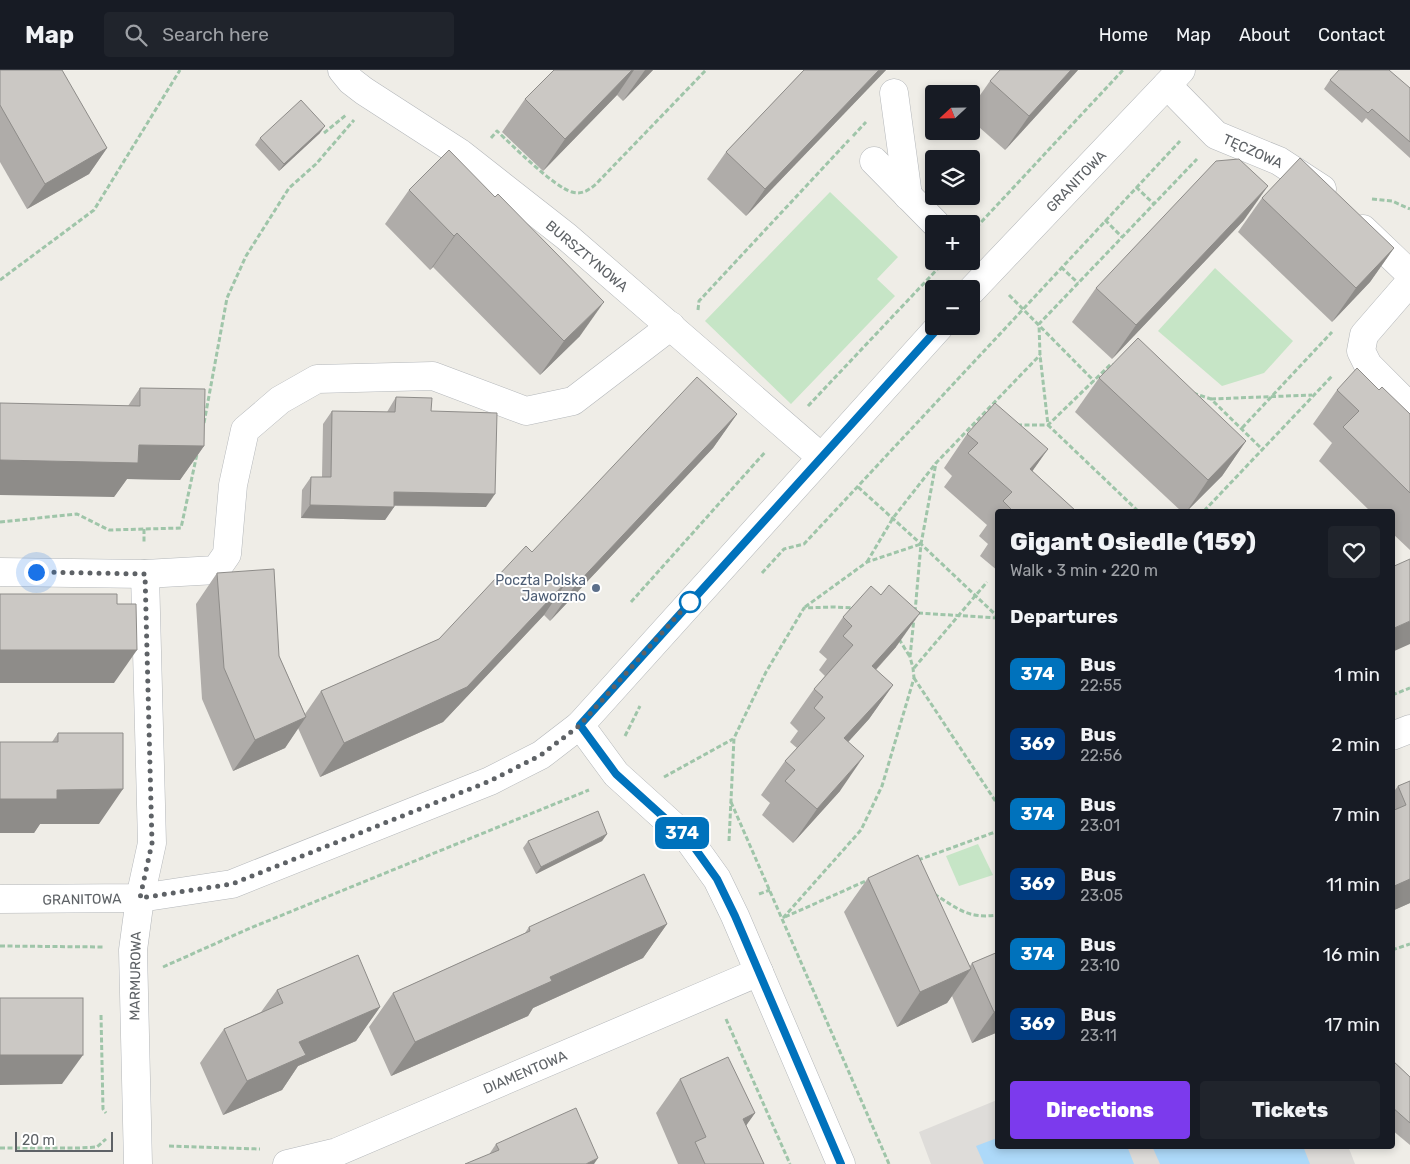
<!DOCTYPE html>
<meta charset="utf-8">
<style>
body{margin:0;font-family:Rubik,sans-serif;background:#20242c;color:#f1f3f6;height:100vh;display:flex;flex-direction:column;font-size:19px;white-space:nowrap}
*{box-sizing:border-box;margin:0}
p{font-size:16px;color:#9ea1a6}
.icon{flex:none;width:28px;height:28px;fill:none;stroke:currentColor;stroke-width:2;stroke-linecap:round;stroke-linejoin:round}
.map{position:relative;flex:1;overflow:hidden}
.sheet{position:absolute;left:995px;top:439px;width:400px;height:640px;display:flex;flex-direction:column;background:#171b24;border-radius:5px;box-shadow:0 2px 8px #0003}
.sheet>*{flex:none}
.badge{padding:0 10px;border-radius:8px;font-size:18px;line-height:32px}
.needle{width:32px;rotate:248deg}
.fabs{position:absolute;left:925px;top:15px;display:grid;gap:10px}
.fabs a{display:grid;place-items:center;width:55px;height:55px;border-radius:5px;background:#171b24;box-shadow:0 2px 8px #0003;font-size:25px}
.scale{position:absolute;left:15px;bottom:12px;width:98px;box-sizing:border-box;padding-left:5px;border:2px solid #5e6266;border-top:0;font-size:14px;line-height:18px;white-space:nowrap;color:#5e6266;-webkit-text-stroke:4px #fff;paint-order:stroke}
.you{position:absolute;width:25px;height:25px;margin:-12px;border:4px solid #fff;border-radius:50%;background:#1a73e8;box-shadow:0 0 0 8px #1a73e833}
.map>.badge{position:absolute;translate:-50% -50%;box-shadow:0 0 0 2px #fff}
h2{padding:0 15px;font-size:19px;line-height:45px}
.round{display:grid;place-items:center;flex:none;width:52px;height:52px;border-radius:5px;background:#20242c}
.headline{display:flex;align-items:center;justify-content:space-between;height:85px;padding:0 15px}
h1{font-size:24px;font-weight:800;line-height:38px}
.action{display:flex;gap:10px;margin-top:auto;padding:10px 15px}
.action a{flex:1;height:58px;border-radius:5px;background:#7c3aed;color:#fff;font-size:20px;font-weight:800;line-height:58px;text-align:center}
.action a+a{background:#20242c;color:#f1f3f6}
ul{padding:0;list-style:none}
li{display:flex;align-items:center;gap:15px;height:70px;padding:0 15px}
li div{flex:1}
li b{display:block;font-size:19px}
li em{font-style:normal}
li .badge{min-width:55px;font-weight:700;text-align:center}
header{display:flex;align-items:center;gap:30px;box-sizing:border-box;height:70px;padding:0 25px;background:#171b24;border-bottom:1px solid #363941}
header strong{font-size:24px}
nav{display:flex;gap:28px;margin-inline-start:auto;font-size:18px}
.search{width:350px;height:45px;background:#20242c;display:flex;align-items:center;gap:12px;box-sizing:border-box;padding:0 18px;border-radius:5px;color:#9ea1a6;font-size:19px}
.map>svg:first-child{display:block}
</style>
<header>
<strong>Map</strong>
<div class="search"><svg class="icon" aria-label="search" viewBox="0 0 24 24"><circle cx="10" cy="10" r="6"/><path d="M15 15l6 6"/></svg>Search here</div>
<nav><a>Home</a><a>Map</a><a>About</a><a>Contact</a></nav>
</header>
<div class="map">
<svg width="1410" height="1094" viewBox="0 0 1410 1094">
<rect width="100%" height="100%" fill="#efede7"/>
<!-- industrial -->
<polygon fill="#dedcd9" points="997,1030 998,1076 1348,1076 1355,1094 931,1094 919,1062"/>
<!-- green -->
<g fill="#c6e5c6">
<polygon points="830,122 898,187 877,209 895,226 791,334 705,251"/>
<polygon points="1215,198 1293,271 1264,303 1222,316 1158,261"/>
<polygon points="978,774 993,805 959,816 946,786"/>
</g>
<!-- water -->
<g fill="#add9f9">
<polygon points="997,1068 998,1076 1127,1076 1134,1094 984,1094 976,1076"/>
<polygon points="1152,1076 1303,1076 1310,1094 1160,1094"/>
</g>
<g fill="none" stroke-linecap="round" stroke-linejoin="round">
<defs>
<g id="minor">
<polyline points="342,0 351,11 364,21 460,83 567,167 821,387"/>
<polyline points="1167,15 1216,65 1279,91 1322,119"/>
<polyline points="894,23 908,126"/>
<polyline points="874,91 936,154"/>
<polyline points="1363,159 1410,204"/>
<polyline points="1410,212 1364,265 1361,281 1368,295 1410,337"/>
<polyline points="971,221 1181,0"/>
<polyline points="0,502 145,504 216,500 227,484 233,415 245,360 280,330 317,309 433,306 526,341 573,331 671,256"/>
<polyline points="580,655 616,704 689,770 717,809 735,846 841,1094"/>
<polyline points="1392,666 1410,659"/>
<polyline points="0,829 140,828 232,814 490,711 541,685 580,655 940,256"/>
<polyline points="138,1094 133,880 140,828 152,773 145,504"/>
<polyline points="287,1094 337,1082 759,902"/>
</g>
</defs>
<!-- minor casing -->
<use href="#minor" stroke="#b4b7ba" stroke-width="29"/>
<!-- path -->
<g stroke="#9fc5a9" stroke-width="3" stroke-dasharray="5 2.5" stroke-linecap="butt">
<polyline points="324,63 346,45"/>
<polyline points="853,66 866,52"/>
<path d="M491,68L497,61C513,76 554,117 572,122C582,125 589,120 596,114L706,0"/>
<polyline points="1136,117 1154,134"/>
<polyline points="1372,129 1392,131 1410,139"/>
<polyline points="1105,150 1122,167"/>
<polyline points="971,163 1123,0"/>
<polyline points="1061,197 1078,213"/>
<polyline points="0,210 94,140 180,0"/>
<polyline points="1009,225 1094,311"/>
<polyline points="698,240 699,231 849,70"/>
<polyline points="1193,323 1211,329 1262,379"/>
<polyline points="1211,329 1312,325"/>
<polyline points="808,336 945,191"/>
<polyline points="204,353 227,228 246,186 289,118 316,94 354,50"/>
<polyline points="1017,355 1048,355 1111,294 1114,295"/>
<polyline points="1242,358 1332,262"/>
<polyline points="858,417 921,474 998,547"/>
<polyline points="1138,441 1048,355 1040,285 1039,254 1197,89"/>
<polyline points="1204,441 1333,305"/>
<polyline points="0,452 77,444 109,460 181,458 197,384"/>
<polyline points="144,459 144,473"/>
<polyline points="867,492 893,448 936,393 1040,285"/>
<polyline points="762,503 784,479 804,474 1180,71"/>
<polyline points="631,532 766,381"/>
<polyline points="805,537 867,492 921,474"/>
<polyline points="915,542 921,474 936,393"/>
<polyline points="918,543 998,548"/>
<polyline points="899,569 910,587"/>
<polyline points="914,598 987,512"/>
<polyline points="914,608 998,735"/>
<polyline points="1392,625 1410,618"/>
<polyline points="625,666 640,636"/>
<polyline points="664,707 733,669"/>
<polyline points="731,732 889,1094"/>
<polyline points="729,771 734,668 766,602 804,538 834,537 854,538"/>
<polyline points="918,790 998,761"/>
<polyline points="759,824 770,820"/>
<path d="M934,824C959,839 967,849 998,845"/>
<polyline points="785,847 868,810"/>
<polyline points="783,848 861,760 882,716 914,608 913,598 910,587 914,548"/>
<polyline points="0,876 103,877"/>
<polyline points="1392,880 1410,874"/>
<polyline points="163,897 248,859 589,720"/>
<polyline points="101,945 103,1039 106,1043"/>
<polyline points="726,949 790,1094"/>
<polyline points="169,1076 260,1079"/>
<polyline points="0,1078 79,1078 97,1077 106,1069"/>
</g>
<!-- minor -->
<use href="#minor" stroke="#fff" stroke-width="28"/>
</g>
<!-- wall -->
<g fill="#afaca9">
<polygon points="0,0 107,78 89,104 27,139 0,92"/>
<polygon points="554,0 653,0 623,31 617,25 543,101 502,62 525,29"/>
<polygon points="804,0 886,0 746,146 707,109 726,82"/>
<polygon points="1078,0 1005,80 971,50 971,38 990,11"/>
<polygon points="1330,10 1410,18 1410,88 1366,48 1362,53 1324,19"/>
<polygon points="320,63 279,101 255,75 260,68"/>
<polygon points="409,120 580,266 540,305 433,197 430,200 385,154"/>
<polygon points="1262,128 1394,178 1370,212 1332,252 1238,162"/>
<polygon points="1244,150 1112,289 1072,252 1096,218"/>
<polygon points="1099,308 1246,371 1222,406 1187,441 1181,441 1075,342"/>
<polygon points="140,318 204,376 180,410 127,409 114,427 128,336"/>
<polygon points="1337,320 1379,320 1410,344 1410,480 1392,463 1392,441 1370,441 1319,391 1332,373 1313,354"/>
<polygon points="396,327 431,341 486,437 394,436 394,437 385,450 301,448 302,420 311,407 322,407 323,354 332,341 387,342"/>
<polygon points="737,344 713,378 550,551 544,545 443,652 320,707 298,658 285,678 233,701 202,629 196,534 217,503 279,586 305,644 321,621 439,569 532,482"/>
<polygon points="967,364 1048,379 1032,401 1076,441 998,441 998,501 980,486 988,474 979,466 987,455 944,417 952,406 944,398"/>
<polygon points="843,547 896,577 876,600 893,615 869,649 848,672 840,721 793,773 762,745 770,733 761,725 785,691 797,678 790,672 798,661 790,653 814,619 825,606 819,600 827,589 819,582"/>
<polygon points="58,663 99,754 40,754 34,763 0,763 0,672 52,672"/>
<polygon points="1410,711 1410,833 1392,841 1392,724 1398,716"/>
<polygon points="607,764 602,771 536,804 523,778 528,771"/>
<polygon points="868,808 970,896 972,893 998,882 998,962 972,973 952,926 947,933 897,957 844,842"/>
<polygon points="667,854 643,888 533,938 528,946 391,1006 369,957 393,923 525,863 529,857"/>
<polygon points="277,920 380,937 356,971 298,996 282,1020 223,1045 200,993 224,959 261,942"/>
<polygon points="1392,990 1410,1007 1410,1075 1392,1060"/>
<polygon points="680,1009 755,1043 746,1055 764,1094 678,1094 656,1043"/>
<polygon points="496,1074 594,1094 490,1083"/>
</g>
<!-- shaded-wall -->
<g fill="#8e8c89">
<polygon points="632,0 634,0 617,25 543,101 565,69"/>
<polygon points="645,0 653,0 623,31"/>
<polygon points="879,0 886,0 746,146 765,119"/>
<polygon points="1071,0 1078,0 1005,80 1029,46"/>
<polygon points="325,56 320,63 279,101 284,94"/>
<polygon points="107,78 89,104 27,139 45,114"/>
<polygon points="1268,116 1244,150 1112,289 1136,255"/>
<polygon points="457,163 433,197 430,200 454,166"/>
<polygon points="1394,178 1370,212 1332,252 1356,218"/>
<polygon points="604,232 580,266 540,305 564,271"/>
<polygon points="737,344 713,378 550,551 574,517"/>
<polygon points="1246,371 1222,406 1187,441 1208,410"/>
<polygon points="139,375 204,376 180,410 127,409 114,427 0,425 0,390"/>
<polygon points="1048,379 1024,413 1030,399"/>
<polygon points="394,422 495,424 486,437 385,435"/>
<polygon points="310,435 394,437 385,450 301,448"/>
<polygon points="568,510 544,545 443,652 320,707 344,673"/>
<polygon points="920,543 896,577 848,630 872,596"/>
<polygon points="1410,551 1410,574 1392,582 1392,559"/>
<polygon points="0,580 137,580 114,613 0,613"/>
<polygon points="893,615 869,649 820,703 844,668"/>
<polygon points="306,647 285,678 233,701 255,670"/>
<polygon points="864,686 840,721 793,773 817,739"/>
<polygon points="123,719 99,754 40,754 34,763 0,763 0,729 57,720"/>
<polygon points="607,764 602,771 536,804 541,797"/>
<polygon points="1410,807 1410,833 1392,841 1392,817"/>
<polygon points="667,854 643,888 533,938 528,946 391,1006 415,972 550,907"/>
<polygon points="971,899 947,933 897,957 920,922"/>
<polygon points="380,937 356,971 298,996 282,1020 223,1045 247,1011 299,972"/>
<polygon points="998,941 998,962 972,973 994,942"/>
<polygon points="0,985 83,985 62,1014 0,1015"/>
<polygon points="755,1043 731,1077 743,1049"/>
<polygon points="598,1088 594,1094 586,1094"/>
</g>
<!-- building -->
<g fill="#cbc8c4" stroke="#8e8c89">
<polygon points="0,0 62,0 107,78 45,114 0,35"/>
<polygon points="554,0 632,0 565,69 525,29"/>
<polygon points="804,0 879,0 765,119 726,82"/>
<polygon points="1000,0 1071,0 1029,46 990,11"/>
<polygon points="1339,0 1389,0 1410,18 1410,72 1372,39 1368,43 1330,10"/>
<polygon points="301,30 325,56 284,94 260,68"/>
<polygon points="449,80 495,127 498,124 604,232 564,271 457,163 454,166 409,120"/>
<polygon points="1300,88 1394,178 1356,218 1262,128"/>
<polygon points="1239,89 1268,116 1136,255 1096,218 1216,91"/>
<polygon points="1138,268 1246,371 1208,410 1099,308"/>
<polygon points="1357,298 1379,320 1382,317 1410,344 1410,423 1343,357 1359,341 1337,320"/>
<polygon points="697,307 737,344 574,517 568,510 467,617 344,673 321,621 439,569 526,476 532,482"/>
<polygon points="140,318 205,319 204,376 139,375 138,393 0,390 0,333 140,336"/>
<polygon points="396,327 432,328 431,341 497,343 495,424 394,422 394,437 310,435 311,407 331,407 332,341 395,342"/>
<polygon points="995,333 1048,379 1030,399 1076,441 1013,441 1003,431 1012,422 968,383 978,373 967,364"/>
<polygon points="1410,489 1410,551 1392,559 1392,497"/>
<polygon points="274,499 279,586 306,647 255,670 224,598 217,503"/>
<polygon points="889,515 920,543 872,596 893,615 844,668 864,686 817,739 785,711 795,700 785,691 825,648 814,638 823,627 814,619 853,575 843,566 852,556 843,547 871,516 881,525"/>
<polygon points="0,524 117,524 117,534 136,534 137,580 0,580"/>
<polygon points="58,663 123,663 123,719 57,720 57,729 0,729 0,672 58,672"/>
<polygon points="1410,711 1410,809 1392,817 1392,741 1406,735 1398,716"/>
<polygon points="598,741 607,764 541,797 528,771"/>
<polygon points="918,785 971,899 920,922 868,808"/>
<polygon points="644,804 667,854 550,907 552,911 415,972 393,923 530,861 529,857"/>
<polygon points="998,882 998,941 994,942 972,893"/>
<polygon points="358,885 380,937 299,972 306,985 247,1011 224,959 283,933 277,920"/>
<rect x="0" y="928" width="83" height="57"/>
<polygon points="728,987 755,1043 743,1049 764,1094 705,1094 695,1072 706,1067 680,1009"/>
<polygon points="1392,990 1410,1007 1410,1053 1392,1037"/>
<polygon points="576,1038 598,1088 586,1094 465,1094 499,1080 496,1074"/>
</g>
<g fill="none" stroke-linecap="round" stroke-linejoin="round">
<defs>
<polyline id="line" points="841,1094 735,846 717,809 689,770 616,704 580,655 940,256"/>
</defs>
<!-- line casing -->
<use href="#line" stroke="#fff" stroke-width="11"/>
<!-- line -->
<use href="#line" stroke="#0072bc" stroke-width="8"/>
<!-- walk -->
<polyline stroke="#5e6266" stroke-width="5" stroke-dasharray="0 9" points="36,502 145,504 152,773 140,828 232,814 490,711 541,685 580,655 693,528 690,532"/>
</g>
<!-- markers -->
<circle fill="#5c6f8a" stroke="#fff" stroke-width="2" cx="596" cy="518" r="5"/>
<circle fill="#fff" stroke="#0072bc" stroke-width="2.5" cx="690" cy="532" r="10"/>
<g text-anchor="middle" stroke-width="4" stroke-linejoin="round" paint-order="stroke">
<!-- street labels -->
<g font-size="14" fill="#5e6266" stroke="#fff">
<text transform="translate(1253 81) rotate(24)" y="5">TĘCZOWA</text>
<text transform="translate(1076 111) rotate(-46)" y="5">GRANITOWA</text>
<text transform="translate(587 186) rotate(40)" y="5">BURSZTYNOWA</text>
<text transform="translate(82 829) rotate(-1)" y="5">GRANITOWA</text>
<text transform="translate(135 906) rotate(-89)" y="5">MARMUROWA</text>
<text transform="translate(525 1002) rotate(-23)" y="5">DIAMENTOWA</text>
</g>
<!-- service labels -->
<g font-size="14" fill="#4e5e75" stroke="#fff" text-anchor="end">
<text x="586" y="515">Poczta Polska<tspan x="586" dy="16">Jaworzno</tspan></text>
</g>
</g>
</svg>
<div class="fabs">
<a><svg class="needle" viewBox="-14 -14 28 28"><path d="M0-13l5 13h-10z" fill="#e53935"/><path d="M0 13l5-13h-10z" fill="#9ea1a6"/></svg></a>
<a><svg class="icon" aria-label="layers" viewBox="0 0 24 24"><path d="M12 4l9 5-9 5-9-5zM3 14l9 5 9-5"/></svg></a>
<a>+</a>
<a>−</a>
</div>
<div class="scale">20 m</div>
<div class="you" style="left:36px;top:502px"></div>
<b class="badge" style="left:682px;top:763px;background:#0072bc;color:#fff">374</b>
<section class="sheet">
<div class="headline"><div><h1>Gigant Osiedle (159)</h1><p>Walk · 3 min · 220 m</p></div><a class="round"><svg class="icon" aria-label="heart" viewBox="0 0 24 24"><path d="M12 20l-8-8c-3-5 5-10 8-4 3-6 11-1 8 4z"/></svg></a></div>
<h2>Departures</h2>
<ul>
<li><span class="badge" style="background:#0072bc;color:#fff">374</span><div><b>Bus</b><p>22:55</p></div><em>1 min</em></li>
<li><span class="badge" style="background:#003b80;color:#fff">369</span><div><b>Bus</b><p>22:56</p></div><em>2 min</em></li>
<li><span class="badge" style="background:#0072bc;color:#fff">374</span><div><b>Bus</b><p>23:01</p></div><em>7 min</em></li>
<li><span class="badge" style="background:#003b80;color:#fff">369</span><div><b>Bus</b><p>23:05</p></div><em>11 min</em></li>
<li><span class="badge" style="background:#0072bc;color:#fff">374</span><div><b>Bus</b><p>23:10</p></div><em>16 min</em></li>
<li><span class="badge" style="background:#003b80;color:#fff">369</span><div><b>Bus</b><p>23:11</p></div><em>17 min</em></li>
</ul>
<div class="action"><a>Directions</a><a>Tickets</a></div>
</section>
</div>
